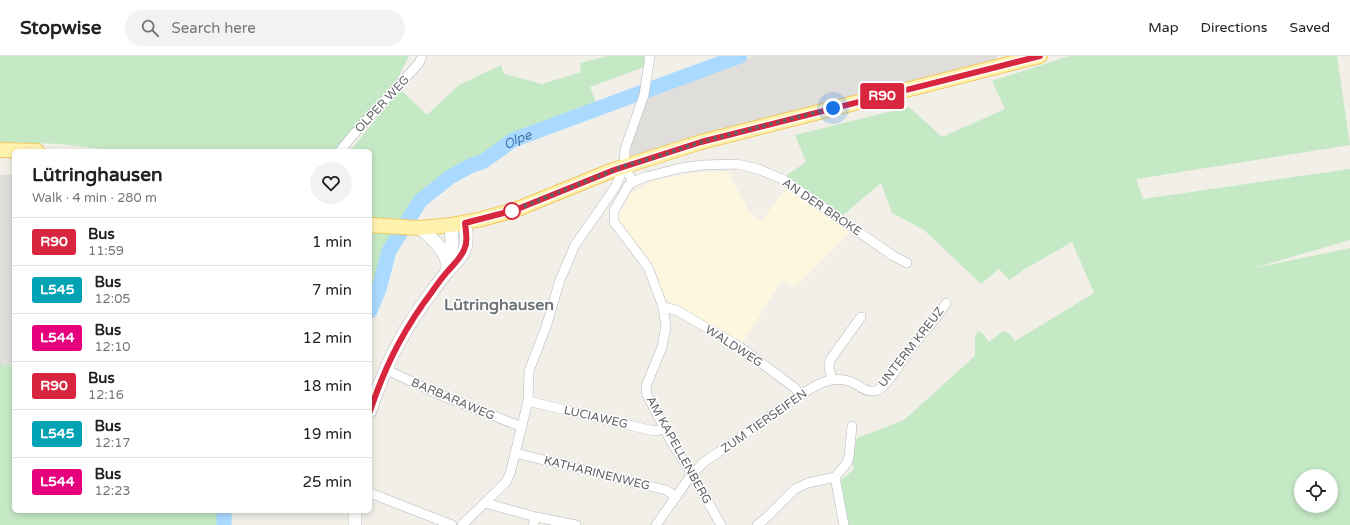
<!DOCTYPE html>
<meta charset="utf-8">
<style>
body{margin:0;font-family:"Varela Round",sans-serif;background:#f2f2f2;color:#222;height:100vh;display:flex;flex-direction:column;font-size:15px;white-space:nowrap}
*{box-sizing:border-box;margin:0}
p{font-size:13px;color:#767676}
.icon{flex:none;width:22px;height:22px;fill:none;stroke:currentColor;stroke-width:2;stroke-linecap:round;stroke-linejoin:round}
.map{position:relative;flex:1;overflow:hidden}
.sheet{position:absolute;left:12px;top:93px;width:360px;height:364px;display:flex;flex-direction:column;background:#fff;border-radius:6px;box-shadow:0 2px 6px #0003}
.sheet>*{flex:none}
.badge{padding:0 8px;border-radius:3px;font-size:14px;line-height:26px}
.fabs{position:absolute;left:1294px;top:413px;display:grid;gap:8px}
.fabs a{display:grid;place-items:center;width:44px;height:44px;border-radius:50%;background:#fff;box-shadow:0 2px 6px #0003;font-size:20px}
.you{position:absolute;width:20px;height:20px;margin:-10px;border:3px solid #fff;border-radius:50%;background:#1a73e8;box-shadow:0 0 0 6px #1a73e833}
.map>.badge{position:absolute;translate:-50% -50%;box-shadow:0 0 0 2px #fff}
.round{display:grid;place-items:center;flex:none;width:42px;height:42px;border-radius:21px;background:#f2f2f2}
.head{display:flex;align-items:center;justify-content:space-between;height:68px;padding:0 20px}
h1{font-size:19px;font-weight:700;line-height:30px}
ul{padding:0;list-style:none}
li{display:flex;align-items:center;gap:12px;height:48px;padding:0 20px;border-top:1px solid #e0e0e0}
li div{flex:1}
li b{display:block;font-size:15px}
li em{font-style:normal}
li .badge{min-width:44px;font-weight:700;text-align:center}
header{display:flex;align-items:center;gap:24px;box-sizing:border-box;height:56px;padding:0 20px;background:#fff;border-bottom:1px solid #e0e0e0}
header strong{font-size:19px}
nav{display:flex;gap:22px;margin-inline-start:auto;font-size:14px}
.search{width:280px;height:36px;background:#f2f2f2;display:flex;align-items:center;gap:10px;box-sizing:border-box;padding:0 14px;border-radius:22px;color:#767676;font-size:15px}
.map>svg:first-child{display:block}
</style>
<header>
<strong>Stopwise</strong>
<div class="search"><svg class="icon" aria-label="search" viewBox="0 0 24 24"><circle cx="10" cy="10" r="6"/><path d="M15 15l6 6"/></svg>Search here</div>
<nav><a>Map</a><a>Directions</a><a>Saved</a></nav>
</header>
<div class="map">
<svg width="1350" height="469" viewBox="0 0 1350 469">
<rect width="100%" height="100%" fill="#f1efe8"/>
<!-- commercial -->
<polygon fill="#fef7e0" points="728,115 749,156 762,165 787,130 850,176 795,231 782,224 742,288 681,251 668,245 662,238 656,216 651,207 620,168 618,160 630,138 653,125 692,117"/>
<!-- industrial -->
<g fill="#e0deda">
<polygon points="756,0 998,0 995,5 632,102 629,96 629,88 648,38 730,7"/>
<polygon points="0,119 14,119 14,307 12,310 0,308"/>
</g>
<!-- green -->
<g fill="#c5e8c5" fill-rule="evenodd">
<polygon points="0,0 409,0 395,28 335,95 116,95 61,88 0,86"/>
<polygon points="608,0 644,0 644,11 590,31 597,49 507,83 483,101 448,117 418,142 386,193 375,232 370,246 370,95 350,95 400,33 427,59 459,29 501,9 504,18 542,28 581,16 580,7"/>
<path d="M1069,0H1337L1350,89L1136,123L1143,143L1350,113V184L1254,212L1350,192V469H848L841,424L854,413L852,406L857,382L904,364L975,300V281L978,275L983,278L989,286L1003,275L1010,278L1015,285L1094,237L1072,186L1025,213L1009,224L999,213L981,228L924,174L892,157L881,127L842,160L786,120L806,106L795,79L909,51L942,81L1005,53L992,25ZM1301,420H1331V450H1301Z"/>
<polygon points="14,307 14,455 232,455 231,469 0,469 0,308 12,310"/>
</g>
<g fill="none" stroke-linecap="round" stroke-linejoin="round">
<!-- stream -->
<polyline stroke="#aadaff" stroke-width="2.5" points="729,0 729,3"/>
<!-- river -->
<g stroke="#aadaff" stroke-width="15">
<path id="s1" d="M370,255L379,233L389,195L420,145L450,121L470,110L484,105L513,84L740,0"/>
<polyline points="224,455 224,469"/>
</g>
<defs>
<g id="street">
<polyline points="340,95 353,79 419,7 422,0"/>
<polyline points="624,110 633,126 645,121 681,112 703,109 737,108 758,113 784,124 892,199 907,207"/>
<polyline points="633,126 628,130 614,155 614,166 648,211 663,251 666,271 662,291 646,330 647,339 672,387 692,418 721,469"/>
<polyline points="663,251 676,254 740,291 795,332 800,339"/>
<polyline points="385,313 438,338 522,371"/>
<polyline points="832,323 829,311 830,304 861,261"/>
<polyline points="528,345 654,375 664,373"/>
<polyline points="515,397 666,434 676,441"/>
<polyline points="835,421 844,469"/>
<polyline points="370,437 452,469"/>
<polyline points="485,447 536,461"/>
<polyline points="462,469 506,426 510,418 528,345 529,315 546,271 560,224 575,189 605,146 617,128 624,110 625,93 644,39 650,0"/>
<polyline points="533,469 536,461 576,469"/>
<path d="M656,469L692,418L703,407L800,339C818,328 834,317 856,328C861,331 866,336 873,335C875,335 879,334 881,332C894,321 901,304 912,291C923,276 936,264 946,247"/>
<polyline points="757,469 767,461 795,433 808,427 835,421 847,407 849,401 852,370"/>
</g>
<g id="secondary">
<path d="M420,172C432,182 443,192 448,207"/>
<polyline points="447,216 452,186 451,169"/>
<path d="M370,355C384,314 398,283 423,248C431,238 438,226 447,216C453,209 460,203 464,195C468,186 466,176 465,167"/>
<polyline points="355,469 355,455"/>
</g>
<g id="primary">
<polyline points="0,94 37,95"/>
<polyline points="370,169 420,172 451,169 482,163 515,154 613,114 701,86 1040,0"/>
</g>
</defs>
<!-- street casing -->
<use href="#street" stroke="#b5b8bc" stroke-width="10"/>
<!-- secondary casing -->
<use href="#secondary" stroke="#b6babf" stroke-width="14"/>
<!-- primary casing -->
<use href="#primary" stroke="#f2c960" stroke-width="16"/>
<!-- street -->
<use href="#street" stroke="#fff" stroke-width="9"/>
<!-- secondary -->
<use href="#secondary" stroke="#fff" stroke-width="13"/>
<!-- primary -->
<use href="#primary" stroke="#fff2af" stroke-width="14"/>
</g>
<g fill="none" stroke-linecap="round" stroke-linejoin="round">
<defs>
<path id="line" d="M370,355C384,314 398,284 423,248C431,238 438,226 447,216C453,209 460,203 464,194C468,186 466,177 465,167L515,154L614,114L701,86L1040,0"/>
</defs>
<!-- line casing -->
<use href="#line" stroke="#fff" stroke-width="9"/>
<!-- line -->
<use href="#line" stroke="#d7263d" stroke-width="6"/>
<!-- walk -->
<polyline stroke="#5f6368" stroke-width="4" stroke-dasharray="0 7.2" points="512,155 624,110 656,101 701,86 833,52"/>
</g>
<!-- markers -->
<circle fill="#fff" stroke="#d7263d" stroke-width="2" cx="512" cy="155" r="8"/>
<g text-anchor="middle" stroke-width="3" stroke-linejoin="round" paint-order="stroke">
<!-- street labels -->
<g font-size="12" fill="#5f6368" stroke="#fff">
<text transform="translate(382 48) rotate(-47)" y="4">OLPER WEG</text>
<text transform="translate(822 151) rotate(34)" y="4">AN DER BROKE</text>
<text transform="translate(734 290) rotate(33)" y="4">WALDWEG</text>
<text transform="translate(911 291) rotate(-52)" y="4">UNTERM KREUZ</text>
<text transform="translate(453 343) rotate(23)" y="4">BARBARAWEG</text>
<text transform="translate(596 361) rotate(13)" y="4">LUCIAWEG</text>
<text transform="translate(764 365) rotate(-35)" y="4">ZUM TIERSEIFEN</text>
<text transform="translate(679 394) rotate(61)" y="4">AM KAPELLENBERG</text>
<text transform="translate(597 417) rotate(14)" y="4">KATHARINENWEG</text>
</g>
<!-- water labels -->
<g font-size="13" font-style="italic" fill="#4174aa" stroke="#fff">
<text dy="5" stroke="none"><textPath href="#s1" startOffset="238">Olpe</textPath></text>
</g>
<!-- district labels -->
<g font-size="16" font-weight="bold" fill="#70757a" stroke="#fff">
<text x="499" y="254">Lütringhausen</text>
</g>
</g>
</svg>
<div class="fabs">
<a><svg class="icon" aria-label="locate" viewBox="0 0 24 24"><circle cx="12" cy="12" r="6"/><path d="M12 2v4M12 18v4M2 12h4M18 12h4"/></svg></a>
</div>
<div class="you" style="left:833px;top:52px"></div>
<b class="badge" style="left:882px;top:40px;background:#d7263d;color:#fff">R90</b>
<section class="sheet">
<div class="head"><div><h1>Lütringhausen</h1><p>Walk · 4 min · 280 m</p></div><a class="round"><svg class="icon" aria-label="heart" viewBox="0 0 24 24"><path d="M12 20l-8-8c-3-5 5-10 8-4 3-6 11-1 8 4z"/></svg></a></div>
<ul>
<li><span class="badge" style="background:#d7263d;color:#fff">R90</span><div><b>Bus</b><p>11:59</p></div><em>1 min</em></li>
<li><span class="badge" style="background:#00a3b4;color:#fff">L545</span><div><b>Bus</b><p>12:05</p></div><em>7 min</em></li>
<li><span class="badge" style="background:#e6007e;color:#fff">L544</span><div><b>Bus</b><p>12:10</p></div><em>12 min</em></li>
<li><span class="badge" style="background:#d7263d;color:#fff">R90</span><div><b>Bus</b><p>12:16</p></div><em>18 min</em></li>
<li><span class="badge" style="background:#00a3b4;color:#fff">L545</span><div><b>Bus</b><p>12:17</p></div><em>19 min</em></li>
<li><span class="badge" style="background:#e6007e;color:#fff">L544</span><div><b>Bus</b><p>12:23</p></div><em>25 min</em></li>
</ul>
</section>
</div>
